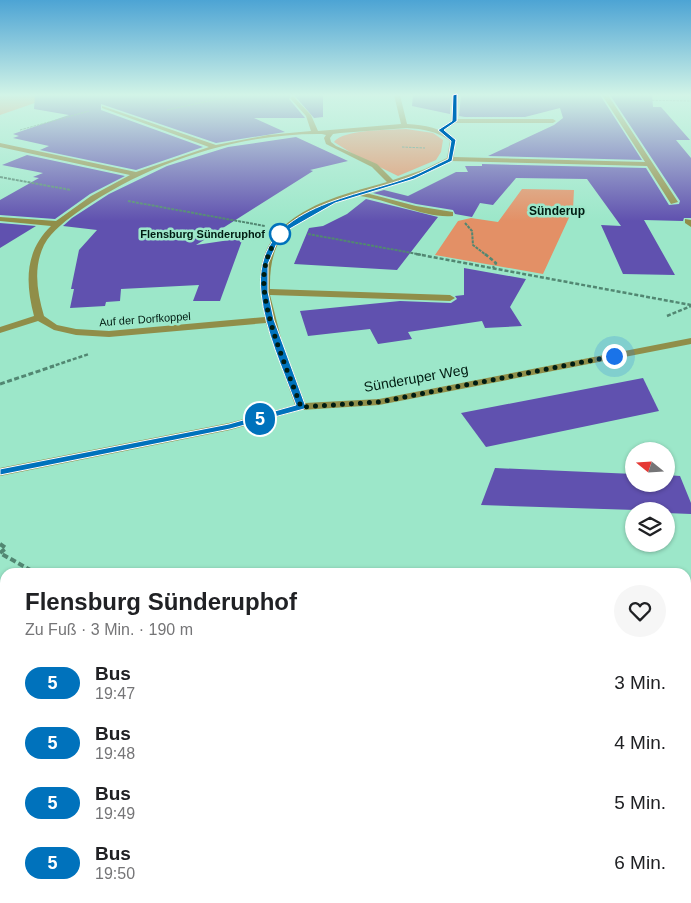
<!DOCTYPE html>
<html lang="de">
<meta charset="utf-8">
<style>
body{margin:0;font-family:Helvetica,sans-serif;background:#f6f6f6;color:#202124;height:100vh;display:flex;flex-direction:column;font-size:19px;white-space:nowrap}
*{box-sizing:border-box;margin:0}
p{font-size:16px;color:#757577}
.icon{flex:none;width:28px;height:28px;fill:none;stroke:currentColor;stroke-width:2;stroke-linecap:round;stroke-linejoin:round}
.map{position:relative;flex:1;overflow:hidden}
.panel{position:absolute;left:0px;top:568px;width:691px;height:336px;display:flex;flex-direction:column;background:#fff;border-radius:15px 15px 0 0;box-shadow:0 1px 4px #0004}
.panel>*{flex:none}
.badge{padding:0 10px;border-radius:16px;font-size:18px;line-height:32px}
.needle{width:32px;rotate:288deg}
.controls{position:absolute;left:625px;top:442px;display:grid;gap:10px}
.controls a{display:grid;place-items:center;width:50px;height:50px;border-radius:50%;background:#fff;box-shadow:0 1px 4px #0004;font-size:25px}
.you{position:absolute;width:25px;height:25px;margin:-12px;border:4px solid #fff;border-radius:50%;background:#1a73e8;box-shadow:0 0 0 8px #1a73e833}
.map>.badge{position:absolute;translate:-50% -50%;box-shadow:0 0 0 2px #fff}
.round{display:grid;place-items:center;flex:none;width:52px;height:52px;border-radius:26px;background:#f6f6f6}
.headline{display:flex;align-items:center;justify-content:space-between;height:85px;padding:0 25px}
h1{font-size:24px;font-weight:800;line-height:38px}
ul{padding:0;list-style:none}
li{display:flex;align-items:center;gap:15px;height:60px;padding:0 25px}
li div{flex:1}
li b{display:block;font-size:19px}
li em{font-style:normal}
li .badge{min-width:55px;font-weight:700;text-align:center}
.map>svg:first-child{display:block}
</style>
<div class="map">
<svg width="691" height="903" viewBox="0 0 691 903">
<rect width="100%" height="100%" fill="#9ce7c9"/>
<!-- green -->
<g fill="#e39066">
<polygon points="0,95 58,95 0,115"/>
<path d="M406,129L433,133L443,140L441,152L436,160L398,176L353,154L334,142C343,129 390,130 406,129Z"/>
<polygon points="522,189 574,190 573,209 543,274 435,255 458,221 471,218 498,222"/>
</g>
<!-- water -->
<polygon fill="#068db6" points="686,795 691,800 691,903 539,903 540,899 686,899"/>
<!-- building -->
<g fill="#6051af">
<polygon points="35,95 291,95 289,99 305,118 254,118 285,132 216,143 101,104 101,110 203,147 136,170 40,150 49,146 13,138 19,136 13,134 69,115 34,109"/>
<polygon points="294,95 323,95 323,117 314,118"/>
<polygon points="413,95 451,95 450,114 412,106"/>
<polygon points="461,95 600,95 642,160 488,156 554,125 563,118 560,108 525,117 465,117 459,116"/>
<polygon points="610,95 652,95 653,107 661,107 690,140 676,140 691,158 691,218 684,218 683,221 644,220 675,275 623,274 601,225 621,226 587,179 516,178 493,205 480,203 472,217 455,214 453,210 416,204 373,193 384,190 408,196 456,172 468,172 465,166 482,166 482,164 646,168 669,205 679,204 680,201"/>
<polygon points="296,137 348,161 310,170 313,171 196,245 243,238 220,301 193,301 199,285 121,289 120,301 106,302 105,306 70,308 74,289 71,289 79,250 97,230 63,226 72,218 109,194 167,166 228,147"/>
<polygon points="27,155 125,176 90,194 55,219 0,215 0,200 39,178 33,177 43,173 2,165"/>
<polygon points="366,199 438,217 397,270 294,264 309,228 323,226 347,214"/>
<polygon points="0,223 36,226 0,248"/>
<polygon points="464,268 526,279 510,307 522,326 485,328 482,321 408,332 412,339 378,344 370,329 308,336 300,311 400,301 451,303 457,299 455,296 464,295"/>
<polygon points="643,378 659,411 486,447 461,413"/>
<polygon points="495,468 634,474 634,484 666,484 666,475 680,476 691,503 691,514 666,513 666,511 481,505"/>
</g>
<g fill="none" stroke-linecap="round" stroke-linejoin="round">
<!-- path-far5 -->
<g stroke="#528772" stroke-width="1" stroke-dasharray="2.5 1" stroke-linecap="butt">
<polyline points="315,96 325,95"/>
<polyline points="631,100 691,101"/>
<polyline points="167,110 232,96"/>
<polyline points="20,130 89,111"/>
<polyline points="402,147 425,148"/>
</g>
<!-- path-far4 -->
<g stroke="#528772" stroke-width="2" stroke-dasharray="3 1" stroke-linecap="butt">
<polyline points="0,177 71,190"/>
<polyline points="128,201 265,226"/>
<polyline points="465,223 472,231 473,245 486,255"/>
<polyline points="308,234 423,255"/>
</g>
<!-- path-far3 -->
<g stroke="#528772" stroke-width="2.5" stroke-dasharray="4 2" stroke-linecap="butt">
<polyline points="416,254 691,305"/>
<polyline points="485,254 496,263 493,268"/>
<polyline points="667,316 691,306"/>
<polyline points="50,367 89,354"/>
</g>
<!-- path-far2 -->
<polyline stroke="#528772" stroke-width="3" stroke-dasharray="5 2.5" stroke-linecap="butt" points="0,384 54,366"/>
<!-- path-far1 -->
<polyline stroke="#528772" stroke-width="4" stroke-dasharray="6 3" stroke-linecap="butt" points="0,544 6,548 0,553 34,572"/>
<!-- path -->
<g stroke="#528772" stroke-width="5" stroke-dasharray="8 4" stroke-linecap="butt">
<polyline points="0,693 5,696"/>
<polyline points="0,807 5,802"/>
</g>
<!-- street -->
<g fill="#908e49" fill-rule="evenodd">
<path d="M394,95H400L407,124C425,125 441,128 455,139L454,157L645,162L602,95H608L678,202L671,204L647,166L451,161L419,177L366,193L416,206L453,212V216C428,219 386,199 360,196C352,195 339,202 331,205C287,223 269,240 270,289L450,295L455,298L450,301L270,295L282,342L305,403L379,399L691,338V344L379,405L301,410L230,430L0,476V468L229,423L295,405L266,323L109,337L76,335L54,330L38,321L0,333V327L34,316C25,282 25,251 51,226L0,221V217L56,221L91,196L130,175L0,147V143L136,172L209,147L102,108V106L216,145L268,135L311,131L306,116L290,98L293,96L311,115L318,131L401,124ZM407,128C423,129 437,131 450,141L447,158L425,169L393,180L377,164L336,146L331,142L330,138L333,134L340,133ZM322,134L326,135L324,138L326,144L372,167L387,182C338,196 272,210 261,268C258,284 262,301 265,317L109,331L76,329L57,325L44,316C37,292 33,268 44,245C52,230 68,219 82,209C150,162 239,133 322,134Z"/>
<polygon points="453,95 459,95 457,119 553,119 556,121 553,123 455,123 451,126 447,126 451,120"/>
<polygon points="685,219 691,220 691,227 685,223"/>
</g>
</g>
<!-- sky -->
<linearGradient id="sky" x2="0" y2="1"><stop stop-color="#4da4d4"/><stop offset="0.43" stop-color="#d2f4e7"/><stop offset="1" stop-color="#d2f4e7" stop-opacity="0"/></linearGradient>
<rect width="691" height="221" fill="url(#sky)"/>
<!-- line -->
<path fill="#0072bc" stroke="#fff" d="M457,94V121L444,130L456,140L452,161L414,179L335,203L286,231L277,243L268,264V292L274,320L306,407L304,409L230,429L0,475V469L229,424L296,405C283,369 265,331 261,293C252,207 350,199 410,177C423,172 435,165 448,159L451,141L438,130L452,121L453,95Z"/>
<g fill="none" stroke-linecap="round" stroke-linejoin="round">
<!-- walk -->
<path stroke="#001c12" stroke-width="5" stroke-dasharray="0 9" d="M280,234L283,230C276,240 269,250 266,263C255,300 288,370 301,407L379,402L614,356"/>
</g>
<!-- markers -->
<circle fill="#fff" stroke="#0072bc" stroke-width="2.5" cx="280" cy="234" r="10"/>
<g text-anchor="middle" stroke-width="5" stroke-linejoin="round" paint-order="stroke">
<!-- far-stop labels -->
<g font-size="11" font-weight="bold" fill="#001c12" stroke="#9ce7c9" text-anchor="end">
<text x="265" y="238">Flensburg Sünderuphof</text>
</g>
<!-- far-street labels -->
<g font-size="11" fill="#001c12" stroke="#9ce7c9">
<text transform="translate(145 319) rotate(-4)" y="4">Auf der Dorfkoppel</text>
</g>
<!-- far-neighbourhood labels -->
<g font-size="12" font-weight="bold" fill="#001c12" stroke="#9ce7c9">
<text x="557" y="215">Sünderup</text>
</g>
<!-- street labels -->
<g font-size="14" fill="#001c12" stroke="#9ce7c9">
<text transform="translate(416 378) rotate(-10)" y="5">Sünderuper Weg</text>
</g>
</g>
</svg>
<div class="controls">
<a><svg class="needle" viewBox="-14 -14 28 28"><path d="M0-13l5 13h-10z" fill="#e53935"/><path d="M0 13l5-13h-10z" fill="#757577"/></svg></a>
<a><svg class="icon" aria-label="layers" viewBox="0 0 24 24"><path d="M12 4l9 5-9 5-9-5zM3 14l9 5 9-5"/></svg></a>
</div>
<div class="you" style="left:614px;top:356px"></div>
<b class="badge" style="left:260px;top:419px;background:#0072bc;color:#fff">5</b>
<section class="panel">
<div class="headline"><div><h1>Flensburg Sünderuphof</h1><p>Zu Fuß · 3 Min. · 190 m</p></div><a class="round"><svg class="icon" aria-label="heart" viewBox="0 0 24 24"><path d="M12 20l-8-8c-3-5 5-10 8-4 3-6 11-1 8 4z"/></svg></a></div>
<ul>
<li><span class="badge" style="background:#0072bc;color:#fff">5</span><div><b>Bus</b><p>19:47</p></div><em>3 Min.</em></li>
<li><span class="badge" style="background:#0072bc;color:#fff">5</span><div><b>Bus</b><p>19:48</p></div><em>4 Min.</em></li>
<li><span class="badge" style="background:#0072bc;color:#fff">5</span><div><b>Bus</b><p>19:49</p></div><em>5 Min.</em></li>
<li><span class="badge" style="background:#0072bc;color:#fff">5</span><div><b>Bus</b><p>19:50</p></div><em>6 Min.</em></li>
</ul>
</section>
</div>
